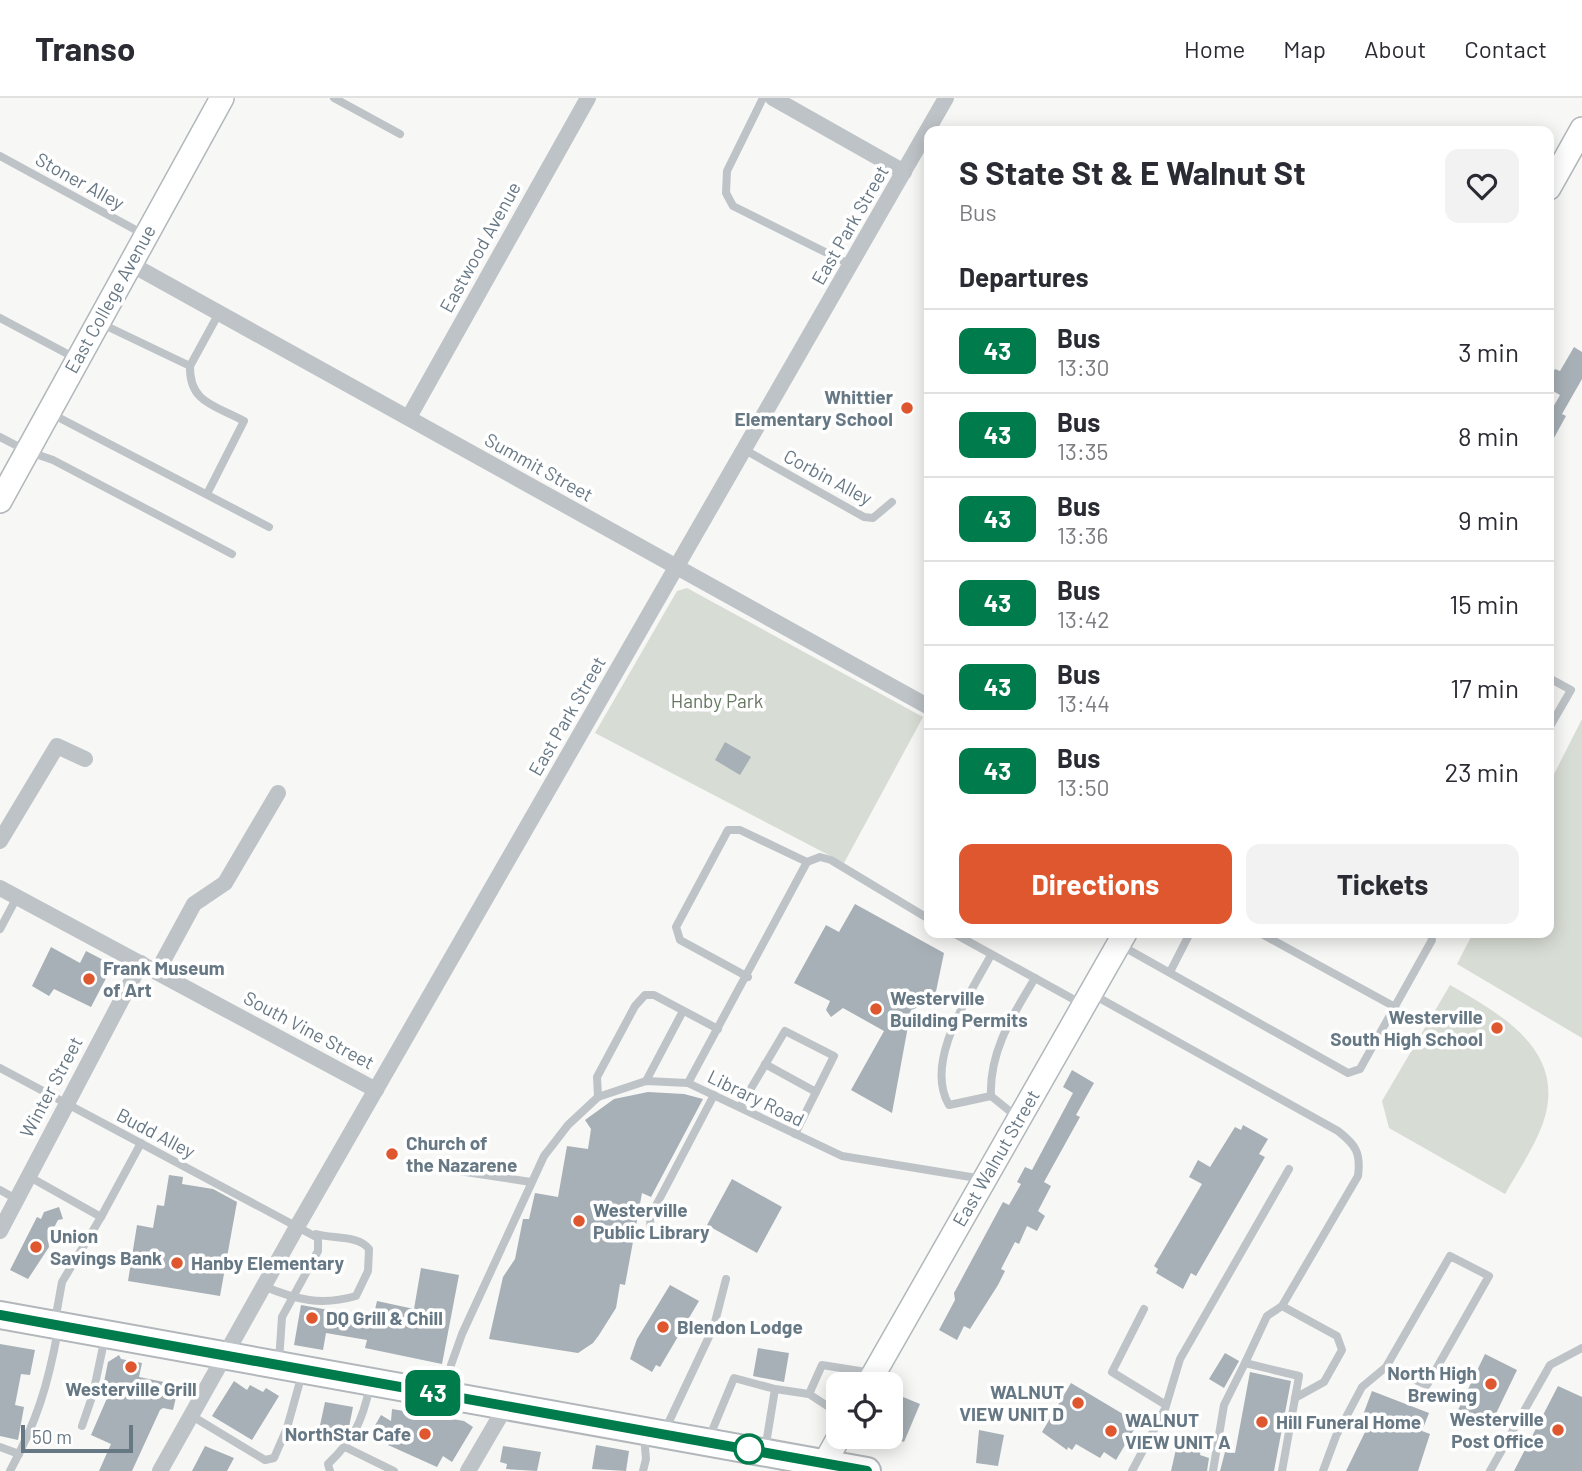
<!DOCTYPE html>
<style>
body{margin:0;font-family:Barlow,sans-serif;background:#f2f2f3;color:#2b2b33;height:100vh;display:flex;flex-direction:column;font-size:26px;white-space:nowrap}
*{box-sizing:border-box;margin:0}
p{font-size:23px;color:#7c7c81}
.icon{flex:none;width:38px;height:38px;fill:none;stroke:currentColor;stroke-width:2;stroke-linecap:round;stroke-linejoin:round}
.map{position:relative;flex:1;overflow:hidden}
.side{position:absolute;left:924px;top:28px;width:630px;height:812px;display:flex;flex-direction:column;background:#fff;border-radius:14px;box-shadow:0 4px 18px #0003}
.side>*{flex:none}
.badge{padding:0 14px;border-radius:10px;font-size:24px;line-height:46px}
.buttons{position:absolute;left:826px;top:1274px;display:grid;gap:14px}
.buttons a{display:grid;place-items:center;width:77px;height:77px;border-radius:14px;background:#fff;box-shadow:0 4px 18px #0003;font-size:35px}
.scale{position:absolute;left:21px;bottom:18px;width:112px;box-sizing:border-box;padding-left:7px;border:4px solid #677885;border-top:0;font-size:19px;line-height:24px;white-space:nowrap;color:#677885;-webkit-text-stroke:5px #fff;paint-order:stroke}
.map>.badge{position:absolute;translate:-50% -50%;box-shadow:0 0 0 4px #fff}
h2{padding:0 35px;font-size:26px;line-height:63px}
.round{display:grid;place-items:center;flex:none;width:74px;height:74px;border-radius:14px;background:#f2f2f3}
.summary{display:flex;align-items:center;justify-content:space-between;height:119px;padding:0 35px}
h1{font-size:33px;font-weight:700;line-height:52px}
.button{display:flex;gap:14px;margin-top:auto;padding:14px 35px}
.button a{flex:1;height:80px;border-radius:14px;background:#de572e;color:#fff;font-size:28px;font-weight:700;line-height:80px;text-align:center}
.button a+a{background:#f2f2f3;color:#2b2b33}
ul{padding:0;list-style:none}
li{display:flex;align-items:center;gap:21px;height:84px;padding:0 35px;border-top:2px solid #e1e1e2}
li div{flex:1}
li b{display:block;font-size:26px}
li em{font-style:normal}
li .badge{min-width:77px;font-weight:700;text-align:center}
header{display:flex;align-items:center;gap:42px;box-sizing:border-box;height:98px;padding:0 35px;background:#fff;border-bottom:2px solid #e1e1e2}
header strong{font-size:33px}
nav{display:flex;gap:38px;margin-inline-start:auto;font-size:24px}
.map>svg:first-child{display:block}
</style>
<header>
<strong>Transo</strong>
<nav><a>Home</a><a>Map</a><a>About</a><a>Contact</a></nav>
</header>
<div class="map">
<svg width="1582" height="1373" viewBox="0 0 1582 1373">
<rect width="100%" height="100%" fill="#f7f7f5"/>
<!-- green -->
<g fill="#d7dcd4">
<polygon points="687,490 923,619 844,765 595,635 677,493"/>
<polygon points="1582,621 1582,940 1457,866 1473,835 1549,835 1549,686"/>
<path d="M1450,887C1501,916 1568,953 1543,1025C1534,1050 1518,1073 1505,1096L1389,1030L1382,1003Z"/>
</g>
<!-- building -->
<g fill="#a7b0b6">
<polygon points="1574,249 1582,254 1582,281 1562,316 1566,318 1549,349 1549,309 1552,311 1560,297 1549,291 1549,281 1555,271 1560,273"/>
<polygon points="725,644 751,659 740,677 715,662"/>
<polygon points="855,806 944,855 934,903 911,912 892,1015 851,992 884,933 843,910 831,919 826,912 830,903 794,885 826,827 839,834"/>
<polygon points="51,849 80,865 86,853 113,867 91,909 54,891 49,898 32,888"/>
<polygon points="1072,972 1094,985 1076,1017 1080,1019 1044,1084 1051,1088 1038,1113 1045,1118 1037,1133 1027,1128 1019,1146 1015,1144 1001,1171 1005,1173 998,1187 970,1231 964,1228 957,1242 939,1232 955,1202 954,1195 1003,1104 1009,1107 1021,1086 1017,1084 1025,1069 1032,1072 1073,995 1063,989"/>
<polygon points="648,994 684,996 703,1001 651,1099 642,1095 625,1187 620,1186 616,1210 599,1237 593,1245 578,1255 489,1241 503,1179 515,1161 523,1121 529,1121 535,1095 558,1099 567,1048 588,1051 591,1031 585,1022 614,1001"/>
<polygon points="1243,1027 1268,1041 1259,1056 1265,1059 1196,1178 1191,1175 1183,1191 1156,1175 1158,1171 1154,1168 1202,1086 1189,1079 1198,1062 1210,1069 1235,1029 1241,1032"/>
<polygon points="169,1077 183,1079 182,1086 213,1091 237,1104 220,1198 128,1183 137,1127 153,1130 157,1107 164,1108"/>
<polygon points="732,1081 782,1109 757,1155 707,1127"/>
<polygon points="59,1109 63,1121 58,1122 48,1141 49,1149 28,1181 10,1172 37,1119 41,1121 44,1114"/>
<polygon points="421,1170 459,1177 442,1266 365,1250 367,1242 326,1235 323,1252 294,1247 301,1207 373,1220 377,1203 414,1211"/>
<polygon points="670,1187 699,1203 660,1269 656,1267 652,1274 630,1261 637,1241"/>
<polygon points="0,1246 35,1252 30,1277 21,1276 15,1307 24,1309 18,1342 0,1338"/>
<polygon points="758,1250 789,1255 784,1284 753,1278"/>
<polygon points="1225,1255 1239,1263 1224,1290 1209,1281"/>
<polygon points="1485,1256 1517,1272 1490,1328 1458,1312"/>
<polygon points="119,1257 121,1261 142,1265 139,1279 179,1287 173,1312 163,1310 160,1312 132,1373 99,1373 111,1346 91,1337 111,1291 103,1289 108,1264"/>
<polygon points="1250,1274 1291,1283 1274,1373 1220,1373 1225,1354 1235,1355"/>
<polygon points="234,1283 247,1292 250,1287 263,1294 266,1290 279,1298 252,1342 212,1318"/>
<polygon points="1071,1285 1138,1325 1116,1362 1104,1354 1100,1360 1076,1346 1072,1352 1068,1349 1067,1352 1042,1334"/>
<polygon points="1558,1288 1582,1299 1582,1373 1514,1373"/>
<polygon points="1372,1293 1429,1315 1422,1333 1430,1336 1418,1373 1346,1373 1368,1328 1360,1325"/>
<polygon points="891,1294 920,1306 904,1344 891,1339"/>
<polygon points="325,1304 353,1309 349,1329 345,1337 340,1336 339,1342 326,1339 327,1333 319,1332"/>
<polygon points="392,1311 464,1323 473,1329 452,1364 443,1358 437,1369 388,1347 390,1342 373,1331 381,1317 391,1323"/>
<polygon points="979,1332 1004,1337 998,1368 976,1365"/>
<polygon points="1182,1338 1202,1345 1200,1357 1209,1360 1207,1373 1171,1373 1176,1351 1180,1351"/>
<polygon points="596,1347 629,1353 626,1373 592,1371"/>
<polygon points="205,1348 234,1360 227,1373 192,1373"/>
<polygon points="503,1348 541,1354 537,1373 506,1371 507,1366 500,1364"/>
</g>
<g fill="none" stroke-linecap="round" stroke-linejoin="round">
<defs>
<g id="secondary">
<polyline points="1549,90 1582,31"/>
<polyline points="0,403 222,0"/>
<polyline points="868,1286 1125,835"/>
<polyline points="824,1366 839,1339"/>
</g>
<polyline id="primary" points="0,1217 867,1373"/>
</defs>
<!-- secondary casing -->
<use href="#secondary" stroke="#b1b7bb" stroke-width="26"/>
<!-- primary casing -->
<use href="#primary" stroke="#b2b7bb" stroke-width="30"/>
<!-- lane -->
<g stroke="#bec3c7" stroke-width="8">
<polyline points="334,0 400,36"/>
<polyline points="763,0 727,73 726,95 733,108 851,167"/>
<polyline points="0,58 145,137"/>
<polyline points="0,220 77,261"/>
<polyline points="100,225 190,268 219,215"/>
<path d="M190,268C189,305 215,307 244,323L207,396"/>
<polyline points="50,315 269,429"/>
<polyline points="0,339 27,353 53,362 232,456"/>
<polyline points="745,352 864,419 873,420 892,404"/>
<polyline points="1549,580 1571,592 1549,630"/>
<polyline points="0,831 17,799"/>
<polyline points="953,835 1082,906"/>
<polyline points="1260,835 1395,909"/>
<polyline points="1122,848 1348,975 1360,971 1432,842 1431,835"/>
<path d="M991,857C971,895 923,963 949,1007L991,998"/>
<polyline points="1170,874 1190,835"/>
<polyline points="748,879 680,842 676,829 728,732 740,732 807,764"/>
<path d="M1092,896L1338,1033C1356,1047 1361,1055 1358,1078L1282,1208"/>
<polyline points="765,966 816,994"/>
<polyline points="0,970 318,1140 318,1153 282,1219 279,1263"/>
<polyline points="646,983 683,913"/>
<polyline points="688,985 807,764 820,759 831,762 929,821"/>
<polyline points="598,999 597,979 635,908 645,897 654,897 718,931"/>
<polyline points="740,1009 785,933 834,958 795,1036"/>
<path d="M1017,1019L991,998C989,953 1013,917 1035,880"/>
<polyline points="439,1070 531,1084"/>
<polyline points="28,1078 101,1119 141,1045"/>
<polyline points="0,1092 16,1101"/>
<polyline points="651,1139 650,1119 714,997"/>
<path d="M263,1188C297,1202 321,1208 356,1198L368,1173L369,1151C359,1137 332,1141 316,1136"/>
<polyline points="1144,1211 1112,1274 1166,1307"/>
<polyline points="55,1223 62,1184 101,1119"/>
<polyline points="1245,1265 1267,1218 1282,1208 1337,1238 1342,1252 1324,1284 1295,1300"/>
<polyline points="775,1291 809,1296"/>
<polyline points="448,1295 451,1267 462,1236 544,1058 568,1027 598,999 646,983 688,985 842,1058 983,1081"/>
<polyline points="838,1315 809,1296 822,1267 872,1275"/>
<polyline points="192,1318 265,1362 274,1360 287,1330 302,1276"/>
<polyline points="82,1328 93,1296 105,1239"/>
<polyline points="665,1332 714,1228 726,1181"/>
<polyline points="709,1340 734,1280 775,1291 765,1352"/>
<polyline points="0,1349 19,1356"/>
<polyline points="345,1349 394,1373"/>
<path d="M10,1373C37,1323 48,1287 58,1232"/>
<path d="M330,1373L328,1366C354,1341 362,1324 370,1288"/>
<polyline points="643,1373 646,1361 644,1338"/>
<polyline points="1132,1373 1165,1311 1180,1261 1289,1071"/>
<polyline points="1213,1373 1224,1307 1245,1265 1299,1278 1282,1373"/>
<polyline points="1323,1373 1336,1338 1362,1289 1386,1269 1450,1158 1489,1178 1427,1287 1386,1269"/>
<polyline points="1490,1373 1550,1267 1582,1250"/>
</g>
<!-- street -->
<g stroke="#bec3c7" stroke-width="16">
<polyline points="773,0 904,74"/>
<polyline points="129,165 929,609"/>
<polyline points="409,319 588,0"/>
<polyline points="0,743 57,648 85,661"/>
<polyline points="0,790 376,992"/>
<polyline points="157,874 194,806 225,785 278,695"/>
<polyline points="0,1133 141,865"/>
<polyline points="160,1373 298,1127 946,0"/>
<polyline points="468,1373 506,1308"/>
</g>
<!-- secondary -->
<use href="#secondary" stroke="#fff" stroke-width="23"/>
<!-- primary -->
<use href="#primary" stroke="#fff" stroke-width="26"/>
</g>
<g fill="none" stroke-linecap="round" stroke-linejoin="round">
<defs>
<polyline id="line" points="0,1217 867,1373"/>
</defs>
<!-- line casing -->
<use href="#line" stroke="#fff" stroke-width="16"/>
<!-- line -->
<use href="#line" stroke="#007b4b" stroke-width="10"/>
</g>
<!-- markers -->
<g fill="#de572e" stroke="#fff" stroke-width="2.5">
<circle cx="907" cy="310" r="7"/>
<circle cx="89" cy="881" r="7"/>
<circle cx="876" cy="911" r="7"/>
<circle cx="1497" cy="930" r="7"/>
<circle cx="392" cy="1056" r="7"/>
<circle cx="579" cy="1123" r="7"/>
<circle cx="36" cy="1149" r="7"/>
<circle cx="177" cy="1165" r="7"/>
<circle cx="312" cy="1220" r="7"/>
<circle cx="663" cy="1229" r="7"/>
<circle cx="131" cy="1269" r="7"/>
<circle cx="1491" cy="1286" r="7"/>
<circle cx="1078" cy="1305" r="7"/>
<circle cx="1262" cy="1324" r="7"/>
<circle cx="1558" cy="1332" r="7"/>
<circle cx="1111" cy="1333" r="7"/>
<circle cx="425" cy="1336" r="7"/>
</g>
<circle fill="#fff" stroke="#007b4b" stroke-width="3.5" cx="749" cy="1351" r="14"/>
<g text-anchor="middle" stroke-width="7" stroke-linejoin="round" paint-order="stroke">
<!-- street labels -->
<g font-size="19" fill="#677885" stroke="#fff">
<text transform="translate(80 83) rotate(29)" y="7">Stoner Alley</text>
<text transform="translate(850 127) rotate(-60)" y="7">East Park Street</text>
<text transform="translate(480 149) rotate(-61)" y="7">Eastwood Avenue</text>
<text transform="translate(110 201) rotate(-61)" y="7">East College Avenue</text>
<text transform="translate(539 369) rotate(29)" y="7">Summit Street</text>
<text transform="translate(828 379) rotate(28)" y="7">Corbin Alley</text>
<text transform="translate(567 618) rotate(-60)" y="7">East Park Street</text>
<text transform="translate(309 932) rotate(28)" y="7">South Vine Street</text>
<text transform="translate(51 989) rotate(-62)" y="7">Winter Street</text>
<text transform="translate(756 1000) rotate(26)" y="7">Library Road</text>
<text transform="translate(156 1035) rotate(28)" y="7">Budd Alley</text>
<text transform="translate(996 1060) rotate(-60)" y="7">East Walnut Street</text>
</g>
<!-- poi labels -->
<g font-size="19" font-weight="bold" fill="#677885" stroke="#fff" text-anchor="start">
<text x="893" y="306" text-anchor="end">Whittier<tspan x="893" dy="22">Elementary School</tspan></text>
<text x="103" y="877">Frank Museum<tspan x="103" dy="22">of Art</tspan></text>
<text x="890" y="907">Westerville<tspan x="890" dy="22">Building Permits</tspan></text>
<text x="1483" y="926" text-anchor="end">Westerville<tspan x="1483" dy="22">South High School</tspan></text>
<text x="406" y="1052">Church of<tspan x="406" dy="22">the Nazarene</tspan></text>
<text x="593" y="1119">Westerville<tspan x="593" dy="22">Public Library</tspan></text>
<text x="50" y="1145">Union<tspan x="50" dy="22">Savings Bank</tspan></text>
<text x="191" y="1172">Hanby Elementary</text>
<text x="326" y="1227">DQ Grill &amp; Chill</text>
<text x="677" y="1236">Blendon Lodge</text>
<text x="1477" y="1282" text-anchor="end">North High<tspan x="1477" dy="22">Brewing</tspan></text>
<text x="131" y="1298" text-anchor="middle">Westerville Grill</text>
<text x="1064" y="1301" text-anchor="end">WALNUT<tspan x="1064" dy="22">VIEW UNIT D</tspan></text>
<text x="1544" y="1328" text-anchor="end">Westerville<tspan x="1544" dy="22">Post Office</tspan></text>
<text x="1125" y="1329">WALNUT<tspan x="1125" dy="22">VIEW UNIT A</tspan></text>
<text x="1276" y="1331">Hill Funeral Home</text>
<text x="411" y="1343" text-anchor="end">NorthStar Cafe</text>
</g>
<!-- park labels -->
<g font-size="19" fill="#667762" stroke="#fff">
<text x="717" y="610">Hanby Park</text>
</g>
</g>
</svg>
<div class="buttons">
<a><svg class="icon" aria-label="locate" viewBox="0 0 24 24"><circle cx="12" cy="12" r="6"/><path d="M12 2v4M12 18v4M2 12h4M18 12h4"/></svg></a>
</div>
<div class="scale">50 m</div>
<b class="badge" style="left:433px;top:1295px;background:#007b4b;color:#fff">43</b>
<section class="side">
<div class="summary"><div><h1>S State St &amp; E Walnut St</h1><p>Bus</p></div><a class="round"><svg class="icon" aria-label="heart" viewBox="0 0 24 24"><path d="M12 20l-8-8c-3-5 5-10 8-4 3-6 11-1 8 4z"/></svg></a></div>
<h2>Departures</h2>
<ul>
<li><span class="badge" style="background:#007b4b;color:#fff">43</span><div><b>Bus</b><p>13:30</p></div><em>3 min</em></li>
<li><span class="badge" style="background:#007b4b;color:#fff">43</span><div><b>Bus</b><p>13:35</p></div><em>8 min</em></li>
<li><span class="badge" style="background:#007b4b;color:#fff">43</span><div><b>Bus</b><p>13:36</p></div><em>9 min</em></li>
<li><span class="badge" style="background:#007b4b;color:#fff">43</span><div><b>Bus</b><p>13:42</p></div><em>15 min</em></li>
<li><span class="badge" style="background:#007b4b;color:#fff">43</span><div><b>Bus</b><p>13:44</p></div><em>17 min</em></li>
<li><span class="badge" style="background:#007b4b;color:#fff">43</span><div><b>Bus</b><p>13:50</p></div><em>23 min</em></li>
</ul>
<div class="button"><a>Directions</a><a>Tickets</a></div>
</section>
</div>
